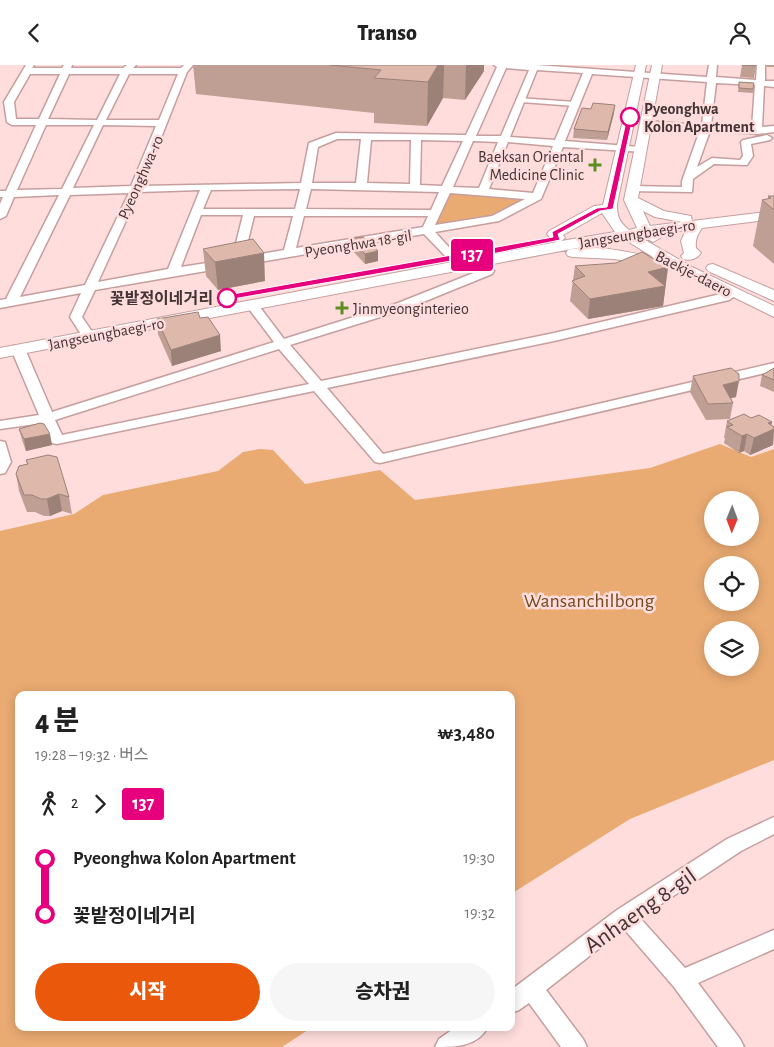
<!DOCTYPE html>
<html lang="ko">
<meta charset="utf-8">
<style>
body{margin:0;font-family:"Alegreya Sans","Noto Sans KR",sans-serif;background:#f6f6f6;color:#222;height:100vh;display:flex;flex-direction:column;font-size:19px;white-space:nowrap}
*{box-sizing:border-box;margin:0}
p{font-size:16px;color:#767676}
.icon{flex:none;width:28px;height:28px;fill:none;stroke:currentColor;stroke-width:2;stroke-linecap:round;stroke-linejoin:round}
.map{position:relative;flex:1;overflow:hidden}
.sheet{position:absolute;left:15px;top:626px;width:500px;height:340px;display:flex;flex-direction:column;background:#fff;border-radius:10px;box-shadow:0 2px 12px #0003}
.sheet>*{flex:none}
.badge{padding:0 10px;border-radius:4px;font-size:18px;line-height:32px}
.needle{width:32px;rotate:181deg}
.buttons{position:absolute;left:704px;top:426px;display:grid;gap:10px}
.buttons a{display:grid;place-items:center;width:55px;height:55px;border-radius:50%;background:#fff;box-shadow:0 2px 12px #0003;font-size:25px}
.map>.badge{position:absolute;translate:-50% -50%;box-shadow:0 0 0 2px #fff}
.legs{display:flex;align-items:center;gap:8px;height:55px;padding:0 20px;font-size:16px}
.legs p{margin-inline-start:auto}
.summary{display:flex;align-items:center;justify-content:space-between;height:85px;padding:0 20px}
h1{font-size:28px;font-weight:800;line-height:38px}
.primary-button{display:flex;gap:10px;margin-top:auto;padding:10px 20px}
.primary-button a{flex:1;height:58px;border-radius:30px;background:#ea580c;color:#fff;font-size:20px;font-weight:800;line-height:58px;text-align:center}
.primary-button a+a{background:#f6f6f6;color:#222}
ul{padding:0 20px;list-style:none}
li{display:flex;align-items:center;gap:18px;height:55px;font-size:19px}
li i{display:grid;place-items:center;width:8px;height:100%;margin:0 6px;background:currentColor}
li i::after{content:'';width:12px;height:12px;margin:-6px;border:4px solid;border-radius:50%;background:#fff}
li p{margin-inline-start:auto}
li:first-child i{background:linear-gradient(#0000 50%,currentColor 0)}
li:last-child i{background:linear-gradient(currentColor 50%,#0000 0)}
header{display:flex;justify-content:space-between;align-items:center;height:65px;padding:0 20px;background:#fff;font-size:22px;font-weight:800}
.map>svg:first-child{display:block}
</style>
<header><svg class="icon" aria-label="back" viewBox="0 0 24 24"><path d="M15 5l-7 7 7 7"/></svg>Transo<svg class="icon" aria-label="person" viewBox="0 0 24 24"><circle cx="12" cy="8" r="4"/><path d="M4 21q1-7 8-7t8 7"/></svg></header>
<div class="map">
<svg width="774" height="982" viewBox="0 0 774 982">
<rect width="100%" height="100%" fill="#fdd"/>
<!-- green -->
<g fill="#eaab72" fill-rule="evenodd">
<polygon points="447,124 537,132 495,154 427,166"/>
<path d="M720,379L751,392L774,384V695L630,754L511,829V630H19V962L311,963L282,982H0V466L74,449L103,430L218,406L243,387L260,384L273,385L305,419L380,405L415,435L650,403ZM712,435H750V472H712ZM712,500H750V538H712ZM712,565H750V602H712Z"/>
</g>
<g fill="none" stroke-linecap="round" stroke-linejoin="round">
<defs>
<polygon id="pedestrian" points="518,33 575,37 579,39 575,41 521,37 517,35"/>
<g id="minor">
<path d="M26,0H34L32,3H62L64,0H72L71,3H123L127,0H136L133,3H181L184,0H193L187,7L142,121L301,118L309,78L336,68L466,70L497,2L494,0H536L707,12L709,0H717L716,12L756,15L757,0H765V16H774V22L764,21L762,62L774,61V67L757,69L710,66L697,102L712,93L740,95L743,91L741,77L743,75L767,70L772,73L770,75L751,79L753,91L747,100L714,99L693,114L692,127L629,126L628,124L633,121L682,122V116L700,65L646,62L641,59L646,56L702,60L707,17L592,9L565,76L640,82L644,83V87L563,82L541,134L499,156L435,167L457,191L459,193L457,195H449L424,169L95,225L82,252L95,271L89,275L84,274L70,252L81,228L0,243V235L6,234L59,130L14,132L6,151L0,154V139L3,132H0V126H6L36,60H12L7,57L4,37ZM506,3L529,5L501,71H476ZM537,5L583,8L555,75L510,72ZM30,9H60L39,54H16L14,37ZM69,9H120L97,55L48,54ZM129,9H178L159,55H106ZM716,18L755,20L752,63L711,60ZM46,60H94L62,124L17,125ZM103,60L156,61L131,121L73,123ZM337,74H361L356,118H312L318,82ZM371,75H411L410,119L367,118ZM421,75L463,76L442,121L420,120ZM473,76L498,77L479,123L453,122ZM508,77L553,81L533,128L489,124ZM300,124L295,144H203L211,125ZM311,124L439,127L431,145L306,144ZM200,125L168,204L98,217L139,127ZM129,128L85,220L20,232L70,130ZM450,128L525,134L492,151L435,160ZM201,150H243L232,194L181,202ZM254,151H293L284,185L244,192ZM304,151H428L423,162L296,183Z"/>
<path d="M480,191C487,193 490,201 494,206L492,209L406,244L290,280L321,316L554,268L729,227L735,231L729,235L554,276L327,323L383,389L774,298V306L380,398L375,397L314,326L57,379L52,378L43,358L0,364V356L39,350L11,284L13,281H23L25,284L52,347L274,277L246,240L248,237H256L284,274L398,238L481,205L474,195ZM279,284L309,319L62,370L55,355Z"/>
<polygon points="0,376 5,377 11,397 5,408 0,409"/>
<polygon points="774,752 774,769 741,786 640,853 685,903 774,865 774,884 698,918 740,974 744,982 718,982 674,922 624,864 546,925 583,974 587,982 561,982 529,938 519,945 511,948 511,925 617,845 727,774"/>
<path d="M456,962H488C477,982 455,982 435,982L439,974Z"/>
</g>
<g id="tertiary">
<path d="M636,0H646L617,139C617,151 619,157 629,165L637,163L624,135L652,0H662L638,133L664,146L691,151L692,156L774,146V154L702,163C697,170 695,175 696,183L701,188C697,194 690,196 683,194L681,191L684,188L681,176L686,165L656,169L660,173L653,177L642,171H638L692,202L774,241V252L662,197L655,201L614,194L573,192L568,191L566,188L568,185C594,179 627,187 653,192L624,174L0,293V283L557,177L553,176L547,169L549,166L594,141L603,140ZM643,146L655,152L682,157L650,161ZM602,148L615,167L561,176L565,173L563,170Z"/>
<polygon points="713,199 774,225 774,236 708,206 706,203 708,200"/>
</g>
</defs>
<!-- pedestrian casing -->
<use href="#pedestrian" stroke="#c69e9e" stroke-width="3"/>
<!-- minor casing -->
<use href="#minor" stroke="#c69e9e" stroke-width="3"/>
<!-- tertiary casing -->
<use href="#tertiary" stroke="#c69e9e" stroke-width="2"/>
<!-- pedestrian -->
<use href="#pedestrian" fill="#fff" fill-rule="evenodd"/>
<!-- minor -->
<use href="#minor" fill="#fff" fill-rule="evenodd"/>
<!-- tertiary -->
<use href="#tertiary" fill="#fff" fill-rule="evenodd"/>
</g>
<!-- wall -->
<g fill="#bf9e93">
<polygon points="193,0 484,0 484,6 465,35 443,33 427,61 374,58 374,48 196,29"/>
<polygon points="742,0 756,0 754,13 740,12"/>
<polygon points="766,0 774,0 774,2 767,2"/>
<polygon points="739,17 754,18 753,28 738,27"/>
<polygon points="591,44 614,48 607,75 573,73 574,64"/>
<polygon points="768,131 774,131 774,199 753,181 762,135 768,134"/>
<polygon points="350,174 378,186 378,196 365,199 350,183"/>
<polygon points="203,184 265,216 218,225 206,211"/>
<polygon points="575,201 668,202 663,241 588,254 570,236"/>
<polygon points="200,253 221,286 172,301 158,269 157,254"/>
<polygon points="774,303 774,327 760,321 762,310"/>
<polygon points="693,311 736,332 731,333 733,338 730,354 706,355 690,327"/>
<polygon points="751,353 772,357 771,360 774,362 773,380 750,390 744,386 739,388 724,378 725,373 724,373 727,356"/>
<polygon points="19,364 52,380 26,386 22,375"/>
<polygon points="26,395 69,432 72,449 62,446 50,451 44,451 35,447 27,447 19,426 16,409 27,399"/>
</g>
<!-- shaded-wall -->
<g fill="#9b8178">
<polygon points="438,0 444,0 443,33 427,61 428,17"/>
<polygon points="466,0 484,0 484,6 465,35"/>
<polygon points="615,40 614,48 607,75 608,67"/>
<polygon points="378,186 378,196 365,199 365,189"/>
<polygon points="264,188 265,216 218,225 215,197"/>
<polygon points="668,202 663,241 588,254 590,234 648,207"/>
<polygon points="220,270 221,286 172,301 171,285"/>
<polygon points="739,316 736,332 720,336 723,320"/>
<polygon points="772,357 770,366 774,364 773,380 750,390 754,373 768,358"/>
<polygon points="50,369 52,380 26,386 24,374"/>
<polygon points="747,369 744,386 739,388 742,371"/>
<polygon points="59,429 62,446 50,451 47,434"/>
</g>
<!-- building -->
<g fill="#deb8ab" stroke="#9b8178">
<polygon points="330,0 438,0 428,17 374,13 381,5"/>
<polygon points="742,0 756,0 755,1"/>
<polygon points="739,17 754,18 753,24 739,23"/>
<polygon points="593,38 615,40 608,67 574,64 582,43 591,44"/>
<polygon points="768,131 774,131 774,145 762,135 771,133"/>
<polygon points="363,172 378,186 365,189 350,174"/>
<polygon points="253,174 264,188 215,197 203,184"/>
<polygon points="642,187 668,202 648,207 665,221 590,234 572,216 585,211 575,201 616,198"/>
<polygon points="198,247 200,253 208,252 220,270 171,285 157,254"/>
<polygon points="731,303 739,309 739,316 723,320 733,338 708,339 693,311"/>
<polygon points="774,303 774,315 762,310"/>
<polygon points="744,349 751,353 759,350 772,357 768,358 774,362 774,364 754,373 747,369 742,371 727,362 733,360 727,356"/>
<polygon points="40,358 44,359 50,369 24,374 19,364"/>
<polygon points="48,390 57,392 69,432 59,429 47,434 41,434 32,430 24,430 16,409 19,401 28,399 26,395"/>
</g>
<!-- line-1 -->
<polygon fill="#e6007e" stroke="#fff" points="630,51 633,52 613,144 600,146 558,169 560,175 497,188 227,235 224,233 227,230 553,172 552,167 597,143 607,142 627,52"/>
<!-- markers -->
<g fill="#fff" stroke="#e6007e" stroke-width="2.5">
<circle cx="630" cy="52" r="9"/>
<circle cx="227" cy="233" r="9"/>
</g>
<g fill="#5e8d22" stroke="#fdd" stroke-width="2">
<path d="M592.5 92.5h5v5h5v5h-5v5h-5v-5h-5v-5h5z"/>
<path d="M339.5 235.5h5v5h5v5h-5v5h-5v-5h-5v-5h5z"/>
</g>
<g text-anchor="middle" stroke-width="5" stroke-linejoin="round" paint-order="stroke">
<!-- far-stop labels -->
<g font-size="16" font-weight="bold" fill="#443434" stroke="#fdd" text-anchor="start">
<text x="644" y="49">Pyeonghwa<tspan x="644" dy="18">Kolon Apartment</tspan></text>
<text x="213" y="239" text-anchor="end">꽃밭정이네거리</text>
</g>
<!-- far-poi labels -->
<g font-size="16" fill="#443434" stroke="#fdd" text-anchor="end">
<text x="584" y="97">Baeksan Oriental<tspan x="584" dy="18">Medicine Clinic</tspan></text>
<text x="353" y="249" text-anchor="start">Jinmyeonginterieo</text>
</g>
<!-- far-street labels -->
<g font-size="16" fill="#443434" stroke="#fdd">
<text transform="translate(140 112) rotate(-66)" y="6">Pyeonghwa-ro</text>
<text transform="translate(637 168) rotate(-9)" y="6">Jangseungbaegi-ro</text>
<text transform="translate(358 178) rotate(-9)" y="6">Pyeonghwa 18-gil</text>
<text transform="translate(694 208) rotate(27)" y="6">Baekje-daero</text>
<text transform="translate(106 268) rotate(-11)" y="6">Jangseungbaegi-ro</text>
</g>
<!-- park labels -->
<g font-size="20" fill="#74481b" stroke="#fdd">
<text x="589" y="542">Wansanchilbong</text>
</g>
<!-- near-street labels -->
<g font-size="24" fill="#443434" stroke="#fdd">
<text transform="translate(640 845) rotate(-35)" y="8">Anhaeng 8-gil</text>
</g>
</g>
</svg>
<div class="buttons">
<a><svg class="needle" viewBox="-14 -14 28 28"><path d="M0-13l5 13h-10z" fill="#e53935"/><path d="M0 13l5-13h-10z" fill="#767676"/></svg></a>
<a><svg class="icon" aria-label="locate" viewBox="0 0 24 24"><circle cx="12" cy="12" r="6"/><path d="M12 2v4M12 18v4M2 12h4M18 12h4"/></svg></a>
<a><svg class="icon" aria-label="layers" viewBox="0 0 24 24"><path d="M12 4l9 5-9 5-9-5zM3 14l9 5 9-5"/></svg></a>
</div>
<b class="badge" style="left:472px;top:190px;background:#e6007e;color:#fff">137</b>
<section class="sheet">
<div class="summary"><div><h1>4 분</h1><p>19:28 – 19:32 · 버스</p></div><b>₩3,480</b></div>
<div class="legs"><svg class="icon" aria-label="walk" viewBox="0 0 24 24"><circle cx="13" cy="4" r="2"/><path d="M13 8l-2 6 4 7M11 14l-3 7M7 12l3-4h3l4 4"/></svg>2<svg class="icon" aria-label="forward" viewBox="0 0 24 24"><path d="M9 5l7 7-7 7"/></svg><b class="badge" style="background:#e6007e;color:#fff">137</b></div>
<ul>
<li><i style="color:#e6007e"></i><b>Pyeonghwa Kolon Apartment</b><p>19:30</p></li>
<li><i style="color:#e6007e"></i><b>꽃밭정이네거리</b><p>19:32</p></li>
</ul>
<div class="primary-button"><a>시작</a><a>승차권</a></div>
</section>
</div>
